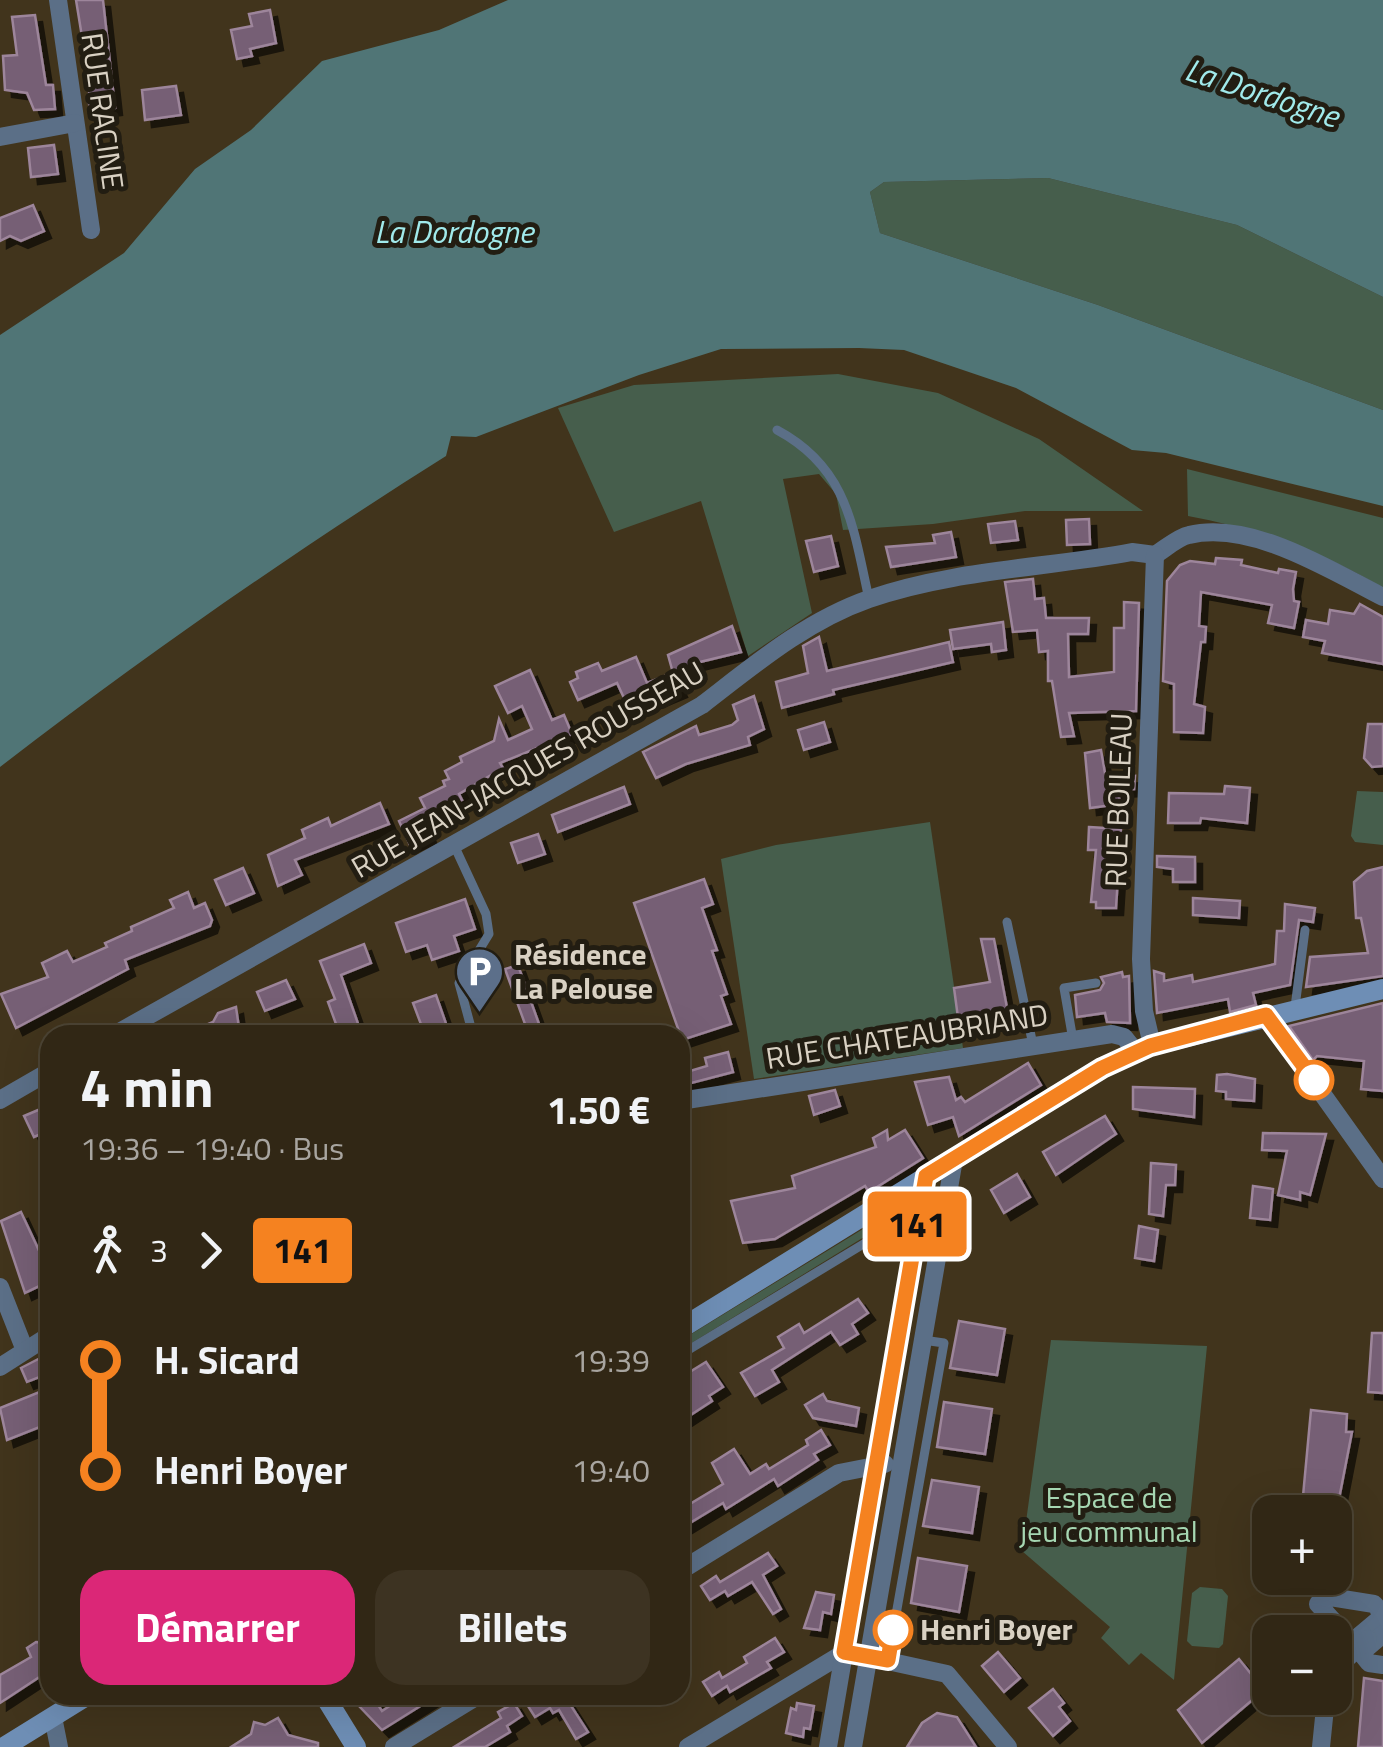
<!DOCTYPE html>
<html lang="fr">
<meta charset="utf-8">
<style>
body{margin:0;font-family:"Titillium Web",sans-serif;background:#3d3322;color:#f1f3f6;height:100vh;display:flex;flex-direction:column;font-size:38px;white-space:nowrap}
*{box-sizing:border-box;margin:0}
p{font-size:32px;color:#a8a5a0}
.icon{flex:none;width:55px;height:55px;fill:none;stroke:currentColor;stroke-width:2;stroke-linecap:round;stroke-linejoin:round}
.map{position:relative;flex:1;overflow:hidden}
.sheet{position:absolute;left:40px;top:1025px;width:650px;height:680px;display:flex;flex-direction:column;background:#312715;border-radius:30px;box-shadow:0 10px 40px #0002,0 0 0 2px #4c4434}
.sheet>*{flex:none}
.badge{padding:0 20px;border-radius:8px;font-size:35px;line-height:65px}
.buttons{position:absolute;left:1252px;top:1495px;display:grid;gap:20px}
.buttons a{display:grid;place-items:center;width:100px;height:100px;border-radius:20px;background:#312715;box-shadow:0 10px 40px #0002,0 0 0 2px #4c4434;font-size:50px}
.map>.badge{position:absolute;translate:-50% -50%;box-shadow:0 0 0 5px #fff}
.legs{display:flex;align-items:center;gap:15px;height:110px;padding:0 40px;font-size:32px}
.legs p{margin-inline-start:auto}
.summary{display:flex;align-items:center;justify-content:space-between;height:170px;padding:0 40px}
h1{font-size:55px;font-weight:700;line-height:75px}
.cta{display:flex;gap:20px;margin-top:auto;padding:20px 40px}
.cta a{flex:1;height:115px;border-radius:30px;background:#db2777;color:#fff;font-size:40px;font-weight:700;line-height:115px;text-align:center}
.cta a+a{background:#3d3322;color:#f1f3f6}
ul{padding:0 40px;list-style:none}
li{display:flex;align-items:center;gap:35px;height:110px;font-size:38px}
li i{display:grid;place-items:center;width:15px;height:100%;margin:0 12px;background:currentColor}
li i::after{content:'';width:25px;height:25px;margin:-12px;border:8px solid;border-radius:50%;background:#312715}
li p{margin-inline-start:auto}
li:first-child i{background:linear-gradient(#0000 50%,currentColor 0)}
li:last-child i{background:linear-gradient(currentColor 50%,#0000 0)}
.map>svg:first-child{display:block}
</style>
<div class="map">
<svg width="1383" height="1747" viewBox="0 0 1383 1747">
<defs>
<filter id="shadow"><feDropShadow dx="7" dy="7" stdDeviation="0" flood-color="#0009"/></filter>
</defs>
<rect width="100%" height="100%" fill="#41341c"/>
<!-- green -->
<g fill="#465e4c">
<polygon points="1048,178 1237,225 1383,297 1383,410 1098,305 880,233 870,192 884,182"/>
<polygon points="838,374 938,393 1039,439 1143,511 1025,511 933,524 843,530 836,494 819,474 783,479 812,613 748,656 701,501 614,532 558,408 634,385"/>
<path d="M1187,469L1383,518V588C1322,551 1257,529 1188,516Z"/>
<polygon points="1357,791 1383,792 1383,845 1355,842 1351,836"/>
<polygon points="930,822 963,1048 754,1079 721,859 776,845"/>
<polygon points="912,1199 913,1207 680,1350 680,1341"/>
<polygon points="1051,1340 1207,1346 1174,1680 1141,1653 1129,1665 1101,1638 1110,1627 1022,1551"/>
<polygon points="1200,1587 1222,1589 1228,1596 1223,1644 1219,1648 1192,1646 1187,1641 1192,1593"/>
</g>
<!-- water -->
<path fill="#507576" d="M508,0H1383V297L1237,225L1048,178L884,182L870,192L880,233L1098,305L1383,410V506L1166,453L1132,450L1016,388L904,350L859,348L721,349L639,375L476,437L451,436L446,456C292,553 144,656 0,767V335L124,253L195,169L251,130L322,61L439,30Z"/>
<!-- building -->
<g fill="#765f74" stroke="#9d859b" stroke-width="2.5" filter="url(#shadow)">
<polygon points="76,0 103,0 115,108 93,111 88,102 90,86"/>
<polygon points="270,10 276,43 250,49 252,56 237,59 231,30 252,26 249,14"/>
<polygon points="35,15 46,85 53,85 55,109 34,110 27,93 5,90 3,56 17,55 12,17"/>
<polygon points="176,86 181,115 145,120 142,90"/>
<polygon points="54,145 58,174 31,177 28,148"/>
<polygon points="33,205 44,231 21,241 10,236 0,241 0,218"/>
<polygon points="1089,519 1090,544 1067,545 1066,520"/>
<polygon points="1015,521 1018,540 991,543 988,524"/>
<polygon points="951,532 956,557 891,567 886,547 935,543 933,535"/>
<polygon points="831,536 838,566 814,572 806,541"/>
<polygon points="1216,558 1242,560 1241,565 1278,573 1279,569 1296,572 1293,589 1294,601 1299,602 1294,628 1268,623 1272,605 1201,592 1199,626 1206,627 1205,642 1201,642 1194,704 1205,707 1203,733 1174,732 1174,684 1163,681 1167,581 1180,565 1190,561 1215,564"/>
<polygon points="1033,579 1035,599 1044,598 1046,618 1089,618 1088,634 1068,634 1069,677 1114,672 1114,628 1124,628 1124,602 1139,603 1136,711 1069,713 1074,736 1061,737 1052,681 1048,681 1048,651 1039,652 1037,630 1013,632 1005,582"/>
<polygon points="1360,604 1383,617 1383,664 1322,653 1325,641 1303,637 1306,620 1328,624 1330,610 1354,614"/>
<polygon points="1003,622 1006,650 992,652 991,644 953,649 950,630"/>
<polygon points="732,626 741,652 696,663 699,672 675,680 668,655"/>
<polygon points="819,637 827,671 949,642 953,662 833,690 834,694 782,708 776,682 808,673 803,646"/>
<polygon points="636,657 647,683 672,673 680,690 630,711 617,683 578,700 570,682 578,678 576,672 598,663 602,671"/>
<polygon points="530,670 552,720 564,715 572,734 500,763 503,768 459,794 462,800 437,811 439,816 424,823 429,836 410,845 399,821 425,808 420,798 445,786 443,781 449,779 445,771 462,762 460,757 494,741 499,719 508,740 532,729 522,706 508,713 495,686"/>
<polygon points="754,696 764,729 748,737 750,745 686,764 656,778 643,752 696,726 699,735 732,725 738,720 733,705"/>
<polygon points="824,722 830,742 804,750 798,730"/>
<polygon points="1368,724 1383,724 1383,766 1372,767 1364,758"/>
<polygon points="1101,750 1106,779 1135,776 1134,789 1118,790 1120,804 1090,808 1085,753"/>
<polygon points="1225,786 1250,788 1247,823 1201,818 1200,823 1168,823 1169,793 1224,794"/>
<polygon points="624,787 630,804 558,832 552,815"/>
<polygon points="380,803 389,824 295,860 302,875 278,886 268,855 305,838 302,830 328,818 331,826"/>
<polygon points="1089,827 1121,829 1116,908 1096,908 1096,902 1091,902 1096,850 1088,850"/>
<polygon points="538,834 545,854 518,863 511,843"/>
<polygon points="1157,856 1195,857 1195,882 1173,882 1173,869 1157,867"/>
<polygon points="1383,867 1383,976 1306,987 1310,957 1368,953 1361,918 1356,918 1354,882 1367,871"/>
<polygon points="243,868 254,893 226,905 215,880"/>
<polygon points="704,879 713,904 702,908 717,950 712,951 727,994 721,996 731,1024 682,1040 634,903"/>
<polygon points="188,892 194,908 205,903 212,920 210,926 125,960 128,969 16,1028 1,994 48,977 42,963 67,951 73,962 107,947 105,943 132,931 131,927 174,908 170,900"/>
<polygon points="1193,898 1240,901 1239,918 1193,915"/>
<polygon points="465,899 475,929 454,936 459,951 432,960 427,945 406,952 396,923"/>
<polygon points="1285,904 1315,908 1313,922 1299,920 1290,985 1253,993 1256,1005 1230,1012 1228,999 1157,1013 1154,971 1164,974 1164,981 1192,975 1193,982 1275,964 1277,931 1284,931"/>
<polygon points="981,939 994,939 1008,1013 959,1025 954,988 990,982"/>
<polygon points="364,944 371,963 341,975 362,1035 340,1035 328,1002 335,999 320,961"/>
<polygon points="518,965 525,985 543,1035 529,1035 505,969"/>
<polygon points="1122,972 1123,977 1129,976 1130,1023 1107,1022 1105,1013 1077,1017 1075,995 1100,990 1104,983 1101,977"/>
<polygon points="286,980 295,999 265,1011 257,992"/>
<polygon points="436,995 450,1035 425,1035 413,1003"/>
<polygon points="1383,1003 1383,1091 1361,1089 1364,1061 1317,1056 1313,1060 1289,1026"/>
<polygon points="236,1007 240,1035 183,1035 213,1022 218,1013"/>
<polygon points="728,1052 733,1072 680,1086 680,1074 707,1066 705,1058"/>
<polygon points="1028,1063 1041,1085 959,1136 953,1117 928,1125 915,1082 949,1077 956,1100 961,1097 965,1102"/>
<polygon points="1227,1074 1255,1079 1254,1101 1226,1099 1226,1092 1216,1091 1217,1075"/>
<polygon points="1133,1087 1195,1089 1194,1117 1133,1109"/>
<polygon points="835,1090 840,1106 814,1115 809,1096"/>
<polygon points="50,1105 50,1130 34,1137 24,1116"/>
<polygon points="1105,1116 1116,1134 1056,1175 1043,1152"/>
<polygon points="887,1130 888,1140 905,1130 923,1158 869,1192 865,1186 775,1239 743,1243 731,1201 795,1188 792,1176 876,1147 873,1138"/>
<polygon points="1263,1133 1326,1134 1310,1195 1300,1192 1300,1200 1278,1195 1287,1151 1262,1150"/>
<polygon points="1151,1163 1176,1165 1175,1185 1166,1185 1163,1216 1149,1214"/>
<polygon points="1017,1174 1030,1197 1004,1213 991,1190"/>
<polygon points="1253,1186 1273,1189 1270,1220 1250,1218"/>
<polygon points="21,1212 43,1259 50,1256 50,1281 25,1293 1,1221"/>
<polygon points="1139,1226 1158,1230 1154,1261 1135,1258"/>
<polygon points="858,1299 868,1313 852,1324 858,1334 840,1345 831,1332 772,1370 779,1382 755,1396 741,1373 784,1348 778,1337 799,1324 804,1333"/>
<polygon points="959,1321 1005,1329 997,1375 950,1368"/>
<polygon points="1372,1333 1383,1333 1383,1393 1368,1392"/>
<polygon points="50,1353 50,1373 27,1382 21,1368"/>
<polygon points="706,1362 723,1387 709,1396 712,1401 680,1422 680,1378"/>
<polygon points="42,1391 50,1423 7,1440 0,1408"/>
<polygon points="823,1394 827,1401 859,1408 856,1426 813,1418 805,1405"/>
<polygon points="944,1402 992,1409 985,1454 937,1447"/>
<polygon points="1311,1410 1347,1414 1346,1432 1352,1432 1339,1499 1303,1496"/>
<polygon points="821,1430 830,1445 814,1454 818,1460 778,1486 774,1479 726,1509 723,1503 680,1529 680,1510 723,1484 712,1463 734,1449 750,1474 766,1464 769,1469 808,1445 806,1440"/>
<polygon points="932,1480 979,1487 972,1533 923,1526"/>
<polygon points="768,1553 777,1566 763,1575 781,1609 773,1614 752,1582 728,1596 725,1591 710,1600 701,1586 716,1576 720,1582"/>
<polygon points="918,1558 967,1566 959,1612 911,1603"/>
<polygon points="816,1592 834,1595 831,1614 823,1612 820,1630 804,1628"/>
<polygon points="775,1638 784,1652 767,1662 771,1668 730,1692 727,1686 712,1696 703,1682 719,1672 722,1678 747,1663 744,1657"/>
<polygon points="36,1642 50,1643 50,1670 0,1703 0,1675 31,1657 27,1648"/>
<polygon points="998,1652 1020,1678 1004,1692 982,1666"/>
<polygon points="1239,1659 1264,1690 1202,1743 1178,1710"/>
<polygon points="1364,1678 1383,1681 1383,1747 1358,1747"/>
<polygon points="1053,1689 1064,1703 1059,1707 1070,1721 1053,1736 1029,1708"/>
<polygon points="406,1695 438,1695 382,1730 359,1706 373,1697 382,1711"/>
<polygon points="539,1695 570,1695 566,1698 588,1732 576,1739 559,1710 553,1713 550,1708 535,1717 526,1703"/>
<polygon points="514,1703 522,1716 507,1726 510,1732 485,1747 454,1747 501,1718 498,1712"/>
<polygon points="797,1703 814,1706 810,1729 804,1728 803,1737 786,1733 791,1708 796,1710"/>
<polygon points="937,1713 957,1717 976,1747 907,1747 922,1723"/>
<polygon points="278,1718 288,1735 318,1743 318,1747 231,1747 251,1734 254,1722 265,1725"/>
</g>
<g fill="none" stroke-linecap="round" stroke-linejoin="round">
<!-- lane -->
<g stroke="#5b6f87" stroke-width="9">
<path d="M777,430C848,468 853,527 869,599"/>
<polyline points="453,843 486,914 489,934 459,983 473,1035"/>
<polyline points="1007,922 1033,1045"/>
<polyline points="1295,1007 1305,930"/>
<polyline points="1073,1040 1064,988 1096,983"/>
<polyline points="680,1355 880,1234 904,1227 941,1232"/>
<polyline points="43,1638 50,1633"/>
<polyline points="888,1660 944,1343 923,1340"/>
</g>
<!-- street -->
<g stroke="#5b6f87" stroke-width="18">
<polyline points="58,0 91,230"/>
<polyline points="0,137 75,123"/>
<path d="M1155,555C1165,549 1178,537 1189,535C1251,520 1330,570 1383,597"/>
<polyline points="1266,1015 1383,1179"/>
<path d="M114,1035L702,705C754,665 806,621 869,599C952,570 1046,568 1132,552L1155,555"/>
<polyline points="1152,1045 1144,1011 1141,959 1155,555"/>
<polyline points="0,1100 50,1071"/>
<polyline points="680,1101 1112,1034 1124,1037 1136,1052"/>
<polyline points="0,1287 24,1348"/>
<polyline points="0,1367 50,1335"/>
<polyline points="680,1571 839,1473 885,1464"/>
<polyline points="1383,1614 1374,1604 1324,1596 1318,1604 1352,1642 1383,1616"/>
<polyline points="1383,1634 1361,1653 1369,1663 1383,1665"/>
<polyline points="860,1655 947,1674 1008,1747"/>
<polyline points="1335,1669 1368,1639"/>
<polyline points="53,1717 59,1747"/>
<polyline points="394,1747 479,1695"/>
<polyline points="688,1747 844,1653"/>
<polyline points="828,1747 925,1176"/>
<polyline points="853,1747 954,1159"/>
<polyline points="1321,1747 1326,1698"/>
</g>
<!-- secondary -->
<g stroke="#6e8eb5" stroke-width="20">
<polyline points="680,1329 1102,1068 1150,1046 1383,989"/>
<polyline points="324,1695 356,1747"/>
<polyline points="4,1747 88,1695"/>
</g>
</g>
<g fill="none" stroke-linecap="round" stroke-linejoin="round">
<defs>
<polyline id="line-1" points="893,1630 888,1660 844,1652 926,1176 1102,1068 1150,1046 1266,1015 1314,1080"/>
</defs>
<!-- line-1 casing -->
<use href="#line-1" stroke="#fff" stroke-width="22"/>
<!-- line-1 -->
<use href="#line-1" stroke="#f58220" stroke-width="15"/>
</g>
<!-- icons -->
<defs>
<symbol id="parking-pin" viewBox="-11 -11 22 30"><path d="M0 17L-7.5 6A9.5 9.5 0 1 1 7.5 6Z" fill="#5c6f8a" stroke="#221d12"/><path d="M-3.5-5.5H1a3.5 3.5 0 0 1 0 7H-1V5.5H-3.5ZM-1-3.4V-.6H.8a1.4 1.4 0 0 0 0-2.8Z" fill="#fff"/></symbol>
</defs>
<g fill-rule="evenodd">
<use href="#parking-pin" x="452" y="944" width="55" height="75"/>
</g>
<!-- markers -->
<g fill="#fff" stroke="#f58220" stroke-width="5">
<circle cx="1314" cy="1080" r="18"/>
<circle cx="893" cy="1630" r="18"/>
</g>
<g text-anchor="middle" stroke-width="10" stroke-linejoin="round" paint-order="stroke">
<!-- street labels -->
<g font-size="30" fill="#d9d1c3" stroke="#221d12">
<text transform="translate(102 111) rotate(82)" y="10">RUE RACINE</text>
<text transform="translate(528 770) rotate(-30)" y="10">RUE JEAN-JACQUES ROUSSEAU</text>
<text transform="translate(1119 800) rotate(-88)" y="10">RUE BOILEAU</text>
<text transform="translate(907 1037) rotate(-9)" y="10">RUE CHATEAUBRIAND</text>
</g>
<!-- poi labels -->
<g font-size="30" font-weight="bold" fill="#d9d1c3" stroke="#221d12" text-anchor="start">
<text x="514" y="965">Résidence<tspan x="514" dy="34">La Pelouse</tspan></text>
</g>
<!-- park labels -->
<g font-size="30" fill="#a6d7b2" stroke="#221d12">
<text x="1109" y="1508">Espace de<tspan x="1109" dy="34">jeu communal</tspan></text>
</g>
<!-- stop labels -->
<g font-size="30" font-weight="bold" fill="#d9d1c3" stroke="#221d12" text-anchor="start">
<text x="920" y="1640">Henri Boyer</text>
</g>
<!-- water labels -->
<g font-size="32" font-style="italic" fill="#a1eaeb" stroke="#221d12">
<text transform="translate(1262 93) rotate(18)" y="11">La Dordogne</text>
<text x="454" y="243">La Dordogne</text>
</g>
</g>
</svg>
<div class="buttons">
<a>+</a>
<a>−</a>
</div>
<b class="badge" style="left:917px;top:1224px;background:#f58220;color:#111">141</b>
<section class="sheet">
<div class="summary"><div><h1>4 min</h1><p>19:36 – 19:40 · Bus</p></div><b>1.50 €</b></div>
<div class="legs"><svg class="icon" aria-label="walk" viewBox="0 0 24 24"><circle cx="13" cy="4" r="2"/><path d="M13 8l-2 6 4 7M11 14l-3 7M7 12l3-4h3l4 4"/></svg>3<svg class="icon" aria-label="forward" viewBox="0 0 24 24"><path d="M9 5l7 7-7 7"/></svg><b class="badge" style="background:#f58220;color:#111">141</b></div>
<ul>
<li><i style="color:#f58220"></i><b>H. Sicard</b><p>19:39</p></li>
<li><i style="color:#f58220"></i><b>Henri Boyer</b><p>19:40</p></li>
</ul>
<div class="cta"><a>Démarrer</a><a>Billets</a></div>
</section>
</div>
